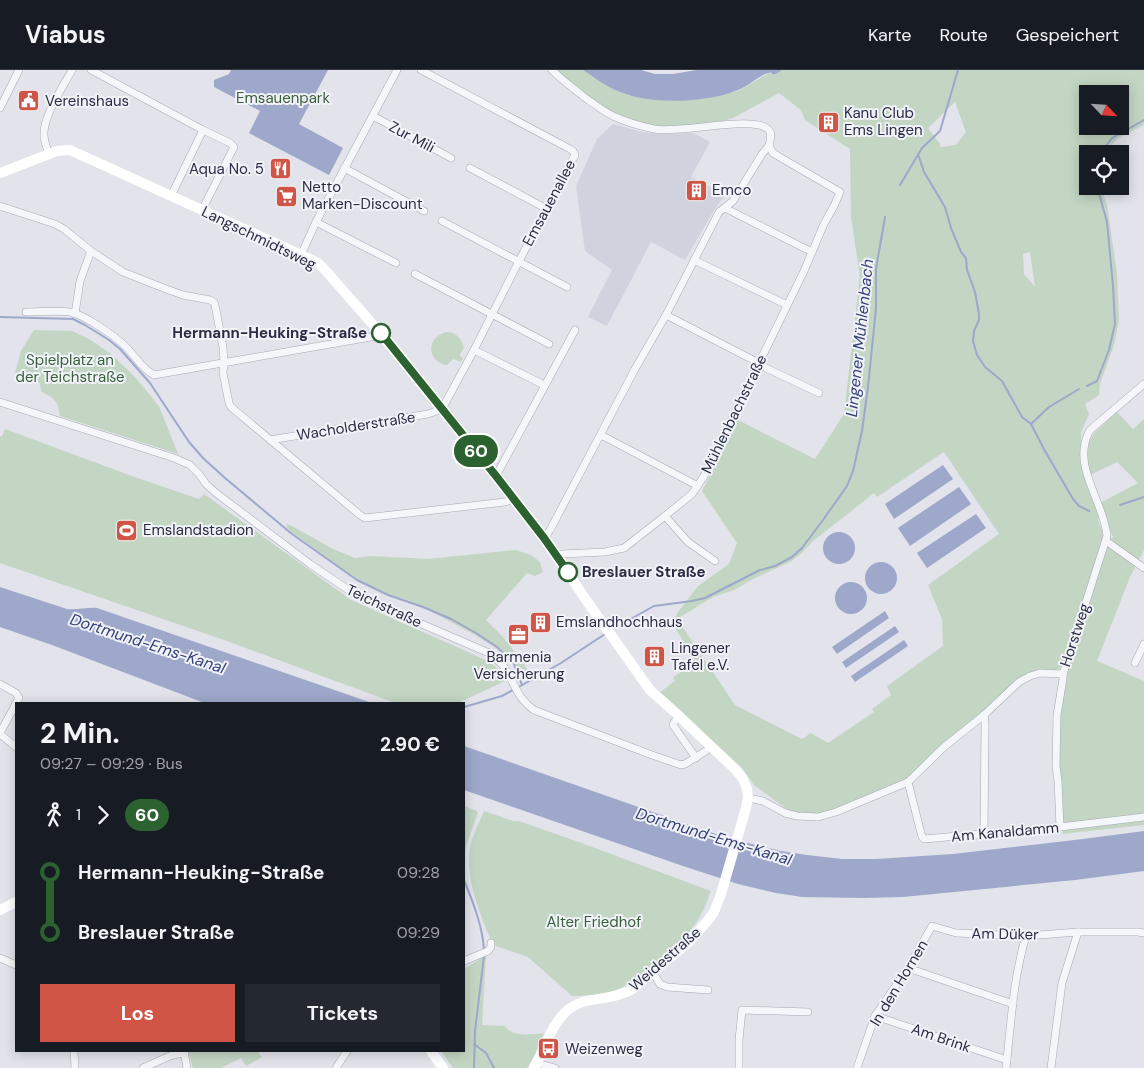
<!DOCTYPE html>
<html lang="de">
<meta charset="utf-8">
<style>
body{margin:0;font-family:"DM Sans",sans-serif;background:#242831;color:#f1f3f6;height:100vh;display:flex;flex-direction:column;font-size:19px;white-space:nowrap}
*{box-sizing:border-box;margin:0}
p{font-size:16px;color:#9ea1a6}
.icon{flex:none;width:28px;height:28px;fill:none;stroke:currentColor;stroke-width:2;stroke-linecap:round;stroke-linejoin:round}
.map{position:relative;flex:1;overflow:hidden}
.details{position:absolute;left:15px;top:632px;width:450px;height:350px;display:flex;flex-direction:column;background:#171b24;border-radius:0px;box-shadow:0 2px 12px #0003}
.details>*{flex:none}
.badge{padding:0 10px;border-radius:16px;font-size:18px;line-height:32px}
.needle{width:32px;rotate:115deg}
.controls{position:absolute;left:1079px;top:15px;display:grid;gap:10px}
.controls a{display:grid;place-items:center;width:50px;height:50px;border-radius:0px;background:#171b24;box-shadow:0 2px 12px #0003;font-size:25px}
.map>.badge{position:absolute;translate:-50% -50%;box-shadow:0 0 0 2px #fff}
.legs{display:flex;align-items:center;gap:8px;height:55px;padding:0 25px;font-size:16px}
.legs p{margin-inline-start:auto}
.headline{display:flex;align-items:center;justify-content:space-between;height:85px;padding:0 25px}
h1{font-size:28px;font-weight:700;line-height:38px}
.action{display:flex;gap:10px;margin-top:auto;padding:10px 25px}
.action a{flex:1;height:58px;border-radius:0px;background:#d15546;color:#fff;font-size:20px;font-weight:700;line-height:58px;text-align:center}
.action a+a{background:#242831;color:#f1f3f6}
ul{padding:0 25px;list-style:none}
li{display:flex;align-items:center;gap:18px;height:60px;font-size:19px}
li i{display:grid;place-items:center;width:8px;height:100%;margin:0 6px;background:currentColor}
li i::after{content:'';width:12px;height:12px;margin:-6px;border:4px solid;border-radius:50%;background:#171b24}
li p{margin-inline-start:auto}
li:first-child i{background:linear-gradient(#0000 50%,currentColor 0)}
li:last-child i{background:linear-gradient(currentColor 50%,#0000 0)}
header{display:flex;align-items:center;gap:30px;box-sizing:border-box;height:70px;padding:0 25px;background:#171b24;border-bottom:1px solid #363941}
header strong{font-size:24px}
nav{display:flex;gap:28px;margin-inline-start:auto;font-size:18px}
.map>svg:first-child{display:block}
</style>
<header>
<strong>Viabus</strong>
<nav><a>Karte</a><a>Route</a><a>Gespeichert</a></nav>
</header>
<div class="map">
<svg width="1144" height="998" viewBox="0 0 1144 998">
<rect width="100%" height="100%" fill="#e2e3eb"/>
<!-- built -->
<polygon fill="#d0d2dd" points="613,54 642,62 663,64 693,63 710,72 691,107 726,125 716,137 685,190 651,172 607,256 588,247 612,200 585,181 576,116 597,69"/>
<!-- green -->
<g fill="#c3d5c3" fill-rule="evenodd">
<path d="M556,0H583L606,15L620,22L630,26L666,31L703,29L721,25L738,21L769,3L776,4L782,0H1144V55L1118,68L1104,84H1088V116H1100L1107,135L1117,204L1119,251L1114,275L1100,314L1099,325L1085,334L1089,344L1081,362V375L1087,376L1094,363L1117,342L1133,359L1144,349V480L1130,507L1097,591L1144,611V745L1065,755L1062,751L1058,696L1059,646L1066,604L1107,473L1113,467L1100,434L1098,449L1104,467L1063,596L1057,600L1034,601L904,715L837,742L806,746L788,740L754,715L743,699L659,623L675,611L673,607L695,593L691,582L672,554L678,542L698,516L729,494L737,473L702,421L738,350L815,389L844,344L860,207L851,147L850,79L805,50L801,40L779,23L733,48L709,55L657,57L613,44L562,7ZM1088,24H1120V56H1088ZM955,32L966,62L956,75L940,77V74L928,58ZM1030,182L1035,217L1024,204L1023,184ZM944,382L999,464L928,515L942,549L943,576L887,616L891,625L872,639L874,642L828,673L811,663L802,669L735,635L677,549L713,527L734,520L753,509L790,492L801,484L812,472L874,423L877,427ZM1117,392L1138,413L1100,433L1090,405Z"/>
<path d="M34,260L72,261L89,269L110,283L134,306L159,336L178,384L60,346C58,329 54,329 41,321L40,313L15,303L21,281Z"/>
<path d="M447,262C457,263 461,268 464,278L460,284V286L463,288L461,292L453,289L447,295C426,292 426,266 447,262Z"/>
<polygon points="5,359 129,405 199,429 204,424 351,530 488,591 497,598 505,611 456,634 398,634 227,571 0,493 0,366 2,366"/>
<polygon points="287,454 292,456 333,479 355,488 371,486 428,489 516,480 531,485 540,492 543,502 535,506 527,503 486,550 502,566 522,591 531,606 521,612 514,594 509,588 496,578 475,565 423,537 388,525 358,510 293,463 287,458"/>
<polygon points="464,736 477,741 478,743 466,776 464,790"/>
<path d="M484,741L513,751H519L576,771L711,821C707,830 705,839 700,846C689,869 638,913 614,921C601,926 586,925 572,926L528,887L493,875C481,847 465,809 470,778C472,766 479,753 484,741Z"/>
<polygon points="1144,749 1144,755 1062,764 1063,759"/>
<path d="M486,885L482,955L505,956C512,968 532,964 544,963L536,983L527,998H453L441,981H464V899Z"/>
<polygon points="188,981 257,981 262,987 246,996 241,988 221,998 193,998"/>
</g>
<!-- water -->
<g fill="#9da8cb">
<polygon points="231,0 328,0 299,54 343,78 329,105 249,63 260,41 214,17 214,10 229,4"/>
<path d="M583,0H641L655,4H673L697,0H782C782,0 776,4 776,4C768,5 775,1 768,3C760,5 747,17 738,20C707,33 651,35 620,22C607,17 595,8 583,0Z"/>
<polygon points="943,395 953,409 894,449 885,434"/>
<polygon points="959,417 971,434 910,476 898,458"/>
<polygon points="976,444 986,458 927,498 917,483"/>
<circle cx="839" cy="478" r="16"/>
<circle cx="881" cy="508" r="16"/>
<circle cx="851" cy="528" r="16"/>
<path d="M0,517L67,539C78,540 87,537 97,538L375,634H207L52,575L0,557Z"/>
<polygon points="885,541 889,548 837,584 832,577"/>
<polygon points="895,556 899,562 846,598 842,592"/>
<polygon points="904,570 908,576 855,612 851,606"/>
<polygon points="464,676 727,768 781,781 807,785 842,789 876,789 953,784 1083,769 1144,761 1144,801 1075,810 903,827 863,828 802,827 776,823 738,814 680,795 464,720"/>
</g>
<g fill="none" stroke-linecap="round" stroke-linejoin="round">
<!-- stream -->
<g stroke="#9da8cb" stroke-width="2">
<polyline points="918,84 924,102 945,137 951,158 961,182 966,188 967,200 975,222 979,244 979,250 974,261 973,271 977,285 985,297 1002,311 1022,347 1031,354 1045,381 1073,429 1079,436 1089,441"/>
<polyline points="1100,84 1112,68 1144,50"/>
<polyline points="900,115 922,78 940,61 958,0"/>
<polyline points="0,247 73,249 85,255 109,270 120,279 150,313 189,372 203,388 225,408 292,464 357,510 388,525 423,537 451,549 476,563 497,577 514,594 522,615"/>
<polyline points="1087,316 1097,311 1109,280 1115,254 1113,216 1107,152 1097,116"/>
<polyline points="1031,354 1049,337 1079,319"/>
<polyline points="1120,435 1144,427"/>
<polyline points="611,560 654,536 692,531 705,528 760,500 775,496 792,487 802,478 823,450 847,416 853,401 862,361 868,317 876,238 876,199 885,147"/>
<polyline points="517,618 561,593 605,564"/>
<polyline points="464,637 502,626 513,620"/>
<path d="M464,810C473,832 483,857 484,881"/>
<polyline points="474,974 486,983 494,998"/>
<polyline points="474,998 475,961 484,886"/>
</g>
<defs>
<g id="street">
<polyline points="91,0 203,60 171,126"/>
<path d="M552,0C562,10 573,18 584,27C594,34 603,41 613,46C626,52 640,56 654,59C679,64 753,45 768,59C773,63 770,70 769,76"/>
<polyline points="0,38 19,0"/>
<polyline points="373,46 451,88"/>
<path d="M49,84C47,78 44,72 44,65C43,46 63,17 72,0"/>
<polyline points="344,98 424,141"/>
<polyline points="470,98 547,139"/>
<polyline points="0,136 55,154 64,159 91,181 123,202 166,219 183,225 210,230 214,232 215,235 223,277 224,292 223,303 229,333 231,337 360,445 365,448 505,432 514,429"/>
<polyline points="725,138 812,182"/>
<polyline points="202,140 234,77 230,73 203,60"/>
<polyline points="442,151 567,217"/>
<polyline points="316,152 396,193"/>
<polyline points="301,185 316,152 397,0"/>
<polyline points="694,190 787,235"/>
<polyline points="415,204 549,274"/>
<path d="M26,242C40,242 56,240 70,242C85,245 115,266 126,277C135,286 142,299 154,305L382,265"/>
<polyline points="75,244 80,211 91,181"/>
<polyline points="666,245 759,293 766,298 819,323"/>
<polyline points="474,280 544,315"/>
<path d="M0,332L174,388L190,395L199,404L206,414L216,423L310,494L353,523L366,530L489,583C495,588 502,593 506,600C516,616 517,628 534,640L652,685L681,695L685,694L712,677"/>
<polyline points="601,365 698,416"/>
<polyline points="270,370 428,344 442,339 474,280 519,191 575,85 573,81 570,79 421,0"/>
<polyline points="496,406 575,260"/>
<polyline points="665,446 688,472 715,491"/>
<polyline points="545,468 550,460 635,299 666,245 719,142 733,131 762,84 769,76"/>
<polyline points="1106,471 1144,498"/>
<polyline points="559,488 562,484 605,482 624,478 665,446 692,424 704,406 804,201 824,154 835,134 840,122 783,89 773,83 769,76"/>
<polyline points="1135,593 1144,574"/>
<polyline points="0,614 16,623 19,628 0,663"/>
<polyline points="678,645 673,655 696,688"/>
<polyline points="984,645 985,654 984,764"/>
<polyline points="0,664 16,677"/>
<polyline points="908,712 922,767 924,769 1060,757 1144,747"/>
<polyline points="748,728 763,731 785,743 797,746 818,747 836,742 908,712 944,677 984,645 1019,612 1030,606 1040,603 1063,604"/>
<path d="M1060,757L1058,711L1056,696L1057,645L1063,609V604L1107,466C1104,431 1070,395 1090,360L1144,314"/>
<polyline points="0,888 16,895"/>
<polyline points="464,891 488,881 491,877 491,873"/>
<polyline points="908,898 1013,934"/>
<polyline points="653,903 660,914 667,917 708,920"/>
<polyline points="875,946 1007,990"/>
<polyline points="74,981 75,998"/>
<polyline points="184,981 187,998"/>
<polyline points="537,993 555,998"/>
<polyline points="143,998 172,985 184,983"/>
<polyline points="336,998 347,981"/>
<polyline points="739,998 739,970 742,940 808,942"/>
<polyline points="857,998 875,946 908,898 932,856 956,863 1026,866 1078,862"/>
<path d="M1006,998C1011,954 1013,909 1026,866"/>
<polyline points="1051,998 1062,913 1078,862 1138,862 1144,863"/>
</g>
</defs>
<!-- street casing -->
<use href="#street" stroke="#a7a9b5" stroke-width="8"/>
<!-- street -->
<use href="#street" stroke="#f5f6f9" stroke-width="7"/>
<!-- secondary -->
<g stroke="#fff" stroke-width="10">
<path d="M0,103L57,81L70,80L308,188L319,194L326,201L382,265L496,406L545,468L584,527L650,620L678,645L735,699L743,709L747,719L748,728L746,738L721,824L714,842L709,849L689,872L631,920C613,929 601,927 583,932C554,940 547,975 534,998"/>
<polyline points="0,840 16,832"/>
<polyline points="431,981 443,998"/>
</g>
</g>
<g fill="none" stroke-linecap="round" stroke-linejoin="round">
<defs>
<polyline id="line-1" points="381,263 496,406 544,468 568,502"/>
</defs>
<!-- line-1 casing -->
<use href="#line-1" stroke="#fff" stroke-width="11"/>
<!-- line-1 -->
<use href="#line-1" stroke="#2b622f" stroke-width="8"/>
</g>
<!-- icons -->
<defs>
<symbol id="civic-square" viewBox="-11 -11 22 22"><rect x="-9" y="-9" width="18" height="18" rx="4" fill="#d15546" stroke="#f2f3f8"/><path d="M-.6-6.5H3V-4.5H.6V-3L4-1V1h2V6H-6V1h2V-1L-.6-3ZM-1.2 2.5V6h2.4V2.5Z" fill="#fff"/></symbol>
<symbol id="building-square" viewBox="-11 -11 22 22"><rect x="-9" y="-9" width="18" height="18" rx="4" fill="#d15546" stroke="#f2f3f8"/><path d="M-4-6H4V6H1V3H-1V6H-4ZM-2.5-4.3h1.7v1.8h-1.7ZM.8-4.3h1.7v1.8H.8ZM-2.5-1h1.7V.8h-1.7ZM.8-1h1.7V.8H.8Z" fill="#fff"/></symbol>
<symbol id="restaurant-square" viewBox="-11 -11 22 22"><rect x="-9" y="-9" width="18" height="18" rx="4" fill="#d15546" stroke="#f2f3f8"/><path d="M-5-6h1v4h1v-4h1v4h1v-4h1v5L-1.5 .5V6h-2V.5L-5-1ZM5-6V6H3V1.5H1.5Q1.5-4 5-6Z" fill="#fff"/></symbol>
<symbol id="supermarket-square" viewBox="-11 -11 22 22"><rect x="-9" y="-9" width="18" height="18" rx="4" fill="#d15546" stroke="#f2f3f8"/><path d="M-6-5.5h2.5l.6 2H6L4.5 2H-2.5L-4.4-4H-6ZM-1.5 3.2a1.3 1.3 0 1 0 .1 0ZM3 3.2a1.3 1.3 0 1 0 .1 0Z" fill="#fff"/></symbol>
<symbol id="stadium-square" viewBox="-11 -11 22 22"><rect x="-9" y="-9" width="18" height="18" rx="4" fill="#d15546" stroke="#f2f3f8"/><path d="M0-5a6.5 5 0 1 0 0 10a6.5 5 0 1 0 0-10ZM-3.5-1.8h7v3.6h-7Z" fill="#fff"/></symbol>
<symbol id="office-square" viewBox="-11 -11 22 22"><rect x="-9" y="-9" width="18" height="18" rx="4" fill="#d15546" stroke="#f2f3f8"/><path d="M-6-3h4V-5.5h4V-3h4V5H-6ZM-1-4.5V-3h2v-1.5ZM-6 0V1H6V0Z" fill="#fff"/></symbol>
<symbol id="bus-square" viewBox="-11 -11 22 22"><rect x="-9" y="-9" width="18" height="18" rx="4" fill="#d15546" stroke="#f2f3f8"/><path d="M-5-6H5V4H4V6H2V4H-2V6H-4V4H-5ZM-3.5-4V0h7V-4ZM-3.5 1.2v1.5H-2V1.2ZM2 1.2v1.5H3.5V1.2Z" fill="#fff"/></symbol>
</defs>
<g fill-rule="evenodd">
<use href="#civic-square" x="16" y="18" width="25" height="25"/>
<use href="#building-square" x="816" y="40" width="25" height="25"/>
<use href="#restaurant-square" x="268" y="86" width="25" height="25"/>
<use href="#building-square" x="684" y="108" width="25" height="25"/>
<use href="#supermarket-square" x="274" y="114" width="25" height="25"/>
<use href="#stadium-square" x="114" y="448" width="25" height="25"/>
<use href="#building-square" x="528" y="540" width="25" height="25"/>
<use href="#office-square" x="506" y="552" width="25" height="25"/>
<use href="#building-square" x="642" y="574" width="25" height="25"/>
<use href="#bus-square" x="536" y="966" width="25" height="25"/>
</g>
<!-- markers -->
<g fill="#fff" stroke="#2b622f" stroke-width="2.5">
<circle cx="381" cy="263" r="9"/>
<circle cx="568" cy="502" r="9"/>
</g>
<g text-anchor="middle" stroke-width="4" stroke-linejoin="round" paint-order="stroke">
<!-- park labels -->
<g font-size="15" fill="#375f3a" stroke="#f2f3f8">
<text x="283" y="33">Emsauenpark</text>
<text x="70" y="295">Spielplatz an<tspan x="70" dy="17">der Teichstraße</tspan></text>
<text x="594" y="857">Alter Friedhof</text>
</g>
<!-- poi labels -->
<g font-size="15" fill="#2a2d43" stroke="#f2f3f8" text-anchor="start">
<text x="45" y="36">Vereinshaus</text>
<text x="844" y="48">Kanu Club<tspan x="844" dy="17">Ems Lingen</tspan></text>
<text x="264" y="104" text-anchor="end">Aqua No. 5</text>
<text x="302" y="122">Netto<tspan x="302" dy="17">Marken-Discount</tspan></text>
<text x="712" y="125">Emco</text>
<text x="143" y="465">Emslandstadion</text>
<text x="556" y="557">Emslandhochhaus</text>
<text x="671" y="583">Lingener<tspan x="671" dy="17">Tafel e.V.</tspan></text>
<text x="519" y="592" text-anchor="middle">Barmenia<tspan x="519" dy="17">Versicherung</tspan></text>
<text x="565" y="984">Weizenweg</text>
</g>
<!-- street labels -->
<g font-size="15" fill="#2a2d43" stroke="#f2f3f8">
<text transform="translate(412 67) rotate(28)" y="5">Zur Mili</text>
<text transform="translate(549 133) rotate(-62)" y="5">Emsauenallee</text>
<text transform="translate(259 168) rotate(26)" y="5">Langschmidtsweg</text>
<text transform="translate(734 344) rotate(-64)" y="5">Mühlenbachstraße</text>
<text transform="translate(356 356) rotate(-9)" y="5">Wacholderstraße</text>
<text transform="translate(384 536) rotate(25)" y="5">Teichstraße</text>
<text transform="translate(1075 565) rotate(-72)" y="5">Horstweg</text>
<text transform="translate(1005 762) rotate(-5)" y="5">Am Kanaldamm</text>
<text transform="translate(1005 864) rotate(1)" y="5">Am Düker</text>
<text transform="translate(665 889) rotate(-41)" y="5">Weidestraße</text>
<text transform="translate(899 913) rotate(-59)" y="5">In den Hornen</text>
<text transform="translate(941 968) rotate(19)" y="5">Am Brink</text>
</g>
<!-- stop labels -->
<g font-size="15" font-weight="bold" fill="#2a2d43" stroke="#f2f3f8" text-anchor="end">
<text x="367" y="268">Hermann-Heuking-Straße</text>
<text x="582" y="507" text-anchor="start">Breslauer Straße</text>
</g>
<!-- water labels -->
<g font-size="16" font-style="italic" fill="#334078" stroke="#f2f3f8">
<text transform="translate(859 268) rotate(-84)" y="6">Lingener Mühlenbach</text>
<text transform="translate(148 573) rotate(18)" y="6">Dortmund-Ems-Kanal</text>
<text transform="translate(714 766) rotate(17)" y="6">Dortmund-Ems-Kanal</text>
</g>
</g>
</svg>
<div class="controls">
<a><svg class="needle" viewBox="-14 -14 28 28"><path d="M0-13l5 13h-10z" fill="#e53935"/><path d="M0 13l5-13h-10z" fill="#9ea1a6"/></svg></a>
<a><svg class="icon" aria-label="locate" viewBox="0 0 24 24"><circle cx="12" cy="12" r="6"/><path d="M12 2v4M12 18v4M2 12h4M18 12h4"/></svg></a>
</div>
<b class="badge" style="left:476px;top:381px;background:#2b622f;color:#fff">60</b>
<section class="details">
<div class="headline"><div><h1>2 Min.</h1><p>09:27 – 09:29 · Bus</p></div><b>2.90 €</b></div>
<div class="legs"><svg class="icon" aria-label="walk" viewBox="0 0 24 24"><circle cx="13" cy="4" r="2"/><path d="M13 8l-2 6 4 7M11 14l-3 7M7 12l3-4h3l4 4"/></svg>1<svg class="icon" aria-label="forward" viewBox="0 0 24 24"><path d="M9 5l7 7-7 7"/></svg><b class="badge" style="background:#2b622f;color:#fff">60</b></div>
<ul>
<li><i style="color:#2b622f"></i><b>Hermann-Heuking-Straße</b><p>09:28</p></li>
<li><i style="color:#2b622f"></i><b>Breslauer Straße</b><p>09:29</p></li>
</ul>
<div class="action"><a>Los</a><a>Tickets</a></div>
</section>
</div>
